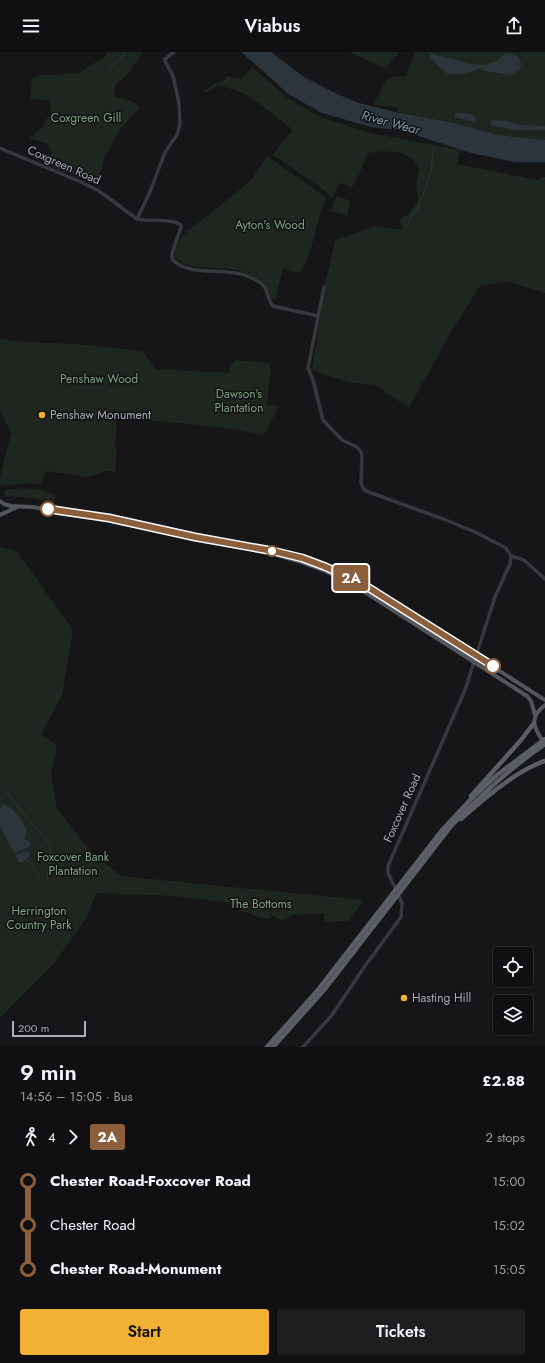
<!DOCTYPE html>
<meta charset="utf-8">
<style>
body{margin:0;font-family:Jost,sans-serif;background:#1e1e20;color:#f1f3f6;height:100vh;display:flex;flex-direction:column;font-size:15px;white-space:nowrap}
*{box-sizing:border-box;margin:0}
p{font-size:13px;color:#9c9d9f}
.icon{flex:none;width:22px;height:22px;fill:none;stroke:currentColor;stroke-width:2;stroke-linecap:round;stroke-linejoin:round}
.map{position:relative;height:995px;overflow:hidden}
.side{display:flex;flex-direction:column;background:#101012;flex:1}
.side>*{flex:none}
.badge{padding:0 8px;border-radius:3px;font-size:14px;line-height:26px}
.controls{position:absolute;left:493px;top:895px;display:grid;gap:8px}
.controls a{display:grid;place-items:center;width:40px;height:40px;border-radius:4px;background:#101012;box-shadow:0 1px 3px #0004,0 0 0 1px #303032;font-size:20px}
.scale{position:absolute;left:12px;bottom:10px;width:74px;box-sizing:border-box;padding-left:4px;border:2px solid #a8adb8;border-top:0;font-size:11px;line-height:14px;white-space:nowrap;color:#a8adb8;-webkit-text-stroke:3px #111113;paint-order:stroke}
.map>.badge{position:absolute;translate:-50% -50%;box-shadow:0 0 0 2px #fff}
.legs{display:flex;align-items:center;gap:6px;height:44px;padding:0 20px;font-size:13px}
.legs p{margin-inline-start:auto}
.summary{display:flex;align-items:center;justify-content:space-between;height:68px;padding:0 20px}
h1{font-size:22px;font-weight:600;line-height:30px}
.primary-button{display:flex;gap:8px;margin-top:auto;padding:8px 20px}
.primary-button a{flex:1;height:46px;border-radius:4px;background:#f2b134;color:#111;font-size:16px;font-weight:600;line-height:46px;text-align:center}
.primary-button a+a{background:#1e1e20;color:#f1f3f6}
ul{padding:0 20px;list-style:none}
li{display:flex;align-items:center;gap:14px;height:44px;font-size:15px}
li i{display:grid;place-items:center;width:6px;height:100%;margin:0 5px;background:currentColor}
li i::after{content:'';width:10px;height:10px;margin:-5px;border:3px solid;border-radius:50%;background:#101012}
li p{margin-inline-start:auto}
li:first-child i{background:linear-gradient(#0000 50%,currentColor 0)}
li:last-child i{background:linear-gradient(currentColor 50%,#0000 0)}
header{display:flex;justify-content:space-between;align-items:center;height:52px;padding:0 20px;background:#101012;font-size:18px;font-weight:600}
.map>svg:first-child{display:block}
</style>
<header><svg class="icon" aria-label="menu" viewBox="0 0 24 24"><path d="M4 6h16M4 12h16M4 18h16"/></svg>Viabus<svg class="icon" aria-label="share" viewBox="0 0 24 24"><path d="M12 15V3M7 8l5-5 5 5M5 13v7h14v-7"/></svg></header>
<div class="map">
<svg width="545" height="995" viewBox="0 0 545 995">
<rect width="100%" height="100%" fill="#161618"/>
<!-- green -->
<g fill="#1e261f">
<polygon points="107,0 143,0 126,24 116,32 114,44 137,51 139,57 121,76 105,104 97,132 45,113 52,100 47,91 29,87 42,75 51,60 50,49 30,47 32,26 42,23 55,23 79,21 104,5"/>
<polygon points="348,0 400,0 385,16"/>
<polygon points="415,0 545,0 545,88 497,83 455,71 397,60 398,56 373,53 386,28 392,25 406,24"/>
<path d="M252,15L289,47L320,65L371,81L460,98L457,112L537,128L545,125V241L507,229L480,234L451,280L409,356L377,334L348,330L312,318L326,228L335,188L375,174L403,178L400,167L408,163L418,149L416,131L419,116C416,112 412,107 408,104C397,98 379,99 367,101L359,123L352,135L340,131L332,146L324,138L273,103L283,89L293,78L261,53L243,41L219,33L206,41L203,40L214,32L225,28V24L242,27Z"/>
<path d="M267,104L327,146C314,169 315,201 299,221L283,216L275,250C266,241 271,234 257,226C251,223 243,220 237,218C216,213 192,221 175,205V199L180,187L187,179L215,158L251,128Z"/>
<polygon points="336,144 346,147 346,148 351,149 347,163 331,159"/>
<polygon points="0,287 25,290 76,292 143,299 156,317 229,321 230,315 234,308 271,311 267,353 279,354 264,383 238,378 200,373 154,369 118,361 115,393 117,400 115,420 107,419 87,425 46,419 40,432 26,431 0,434 0,425 11,381 0,359"/>
<polygon points="24,436 41,438 56,444 54,451 31,446 5,444 4,438"/>
<polygon points="0,495 17,499 73,578 62,643 41,682 55,692 57,698 51,721 57,757 93,802 121,824 363,848 349,869 324,870 324,861 292,863 282,868 270,862 269,867 256,864 239,858 241,852 174,844 96,841 87,865 55,910 0,966"/>
</g>
<!-- water -->
<g fill="#2c353c">
<polygon points="241,0 271,0 304,25 337,42 359,51 395,60 455,71 497,83 545,88 545,110 515,110 471,101 400,78 371,75 322,61 288,42 262,18"/>
<path d="M509,1C518,4 523,7 520,17L511,23L490,20L480,17L463,22H448L439,15L430,5L431,2H433L465,10L470,12L485,13L498,8L503,3Z"/>
<polygon points="455,61 470,62 476,66 475,70 455,65"/>
<polygon points="495,68 505,69 522,73 545,74 545,78 513,78 491,73 491,69"/>
<path d="M4,753C16,756 20,768 27,777L24,787L30,789L31,794L14,801L0,774V756Z"/>
<polygon points="26,799 29,800 29,804 23,810 20,811 15,803"/>
</g>
<g fill="none" stroke-linecap="round" stroke-linejoin="round">
<!-- stream -->
<g stroke="#2c353c" stroke-width="1">
<polyline points="109,16 124,4 125,0"/>
<polyline points="408,173 412,161 416,159 423,144 431,119 434,94"/>
<polyline points="2,736 4,738"/>
<polyline points="6,740 51,794 47,829"/>
<polyline points="0,752 3,755"/>
<polyline points="25,807 30,811 39,823 38,827"/>
</g>
<!-- tertiary -->
<g stroke="#37383d" stroke-width="3.5">
<path d="M0,96L81,130L99,139L137,167C151,170 167,166 180,172L181,175L172,202V207C186,222 210,218 228,220C240,221 253,225 262,232C269,238 267,248 273,254L318,264"/>
<polyline points="137,167 150,140 165,100 177,83 180,72 179,51 173,24 165,9 165,7 174,0"/>
<polyline points="511,504 524,508 545,527"/>
<polyline points="303,995 332,963 365,914 401,865 402,851 388,821 388,814 465,638 495,545 510,512 511,504 506,496 475,480 446,468 366,439 363,436 361,431 362,405 361,400 357,395 342,388 323,368 313,328 308,316 324,235"/>
</g>
<!-- primary -->
<g stroke="#53555c" stroke-width="4">
<polyline points="0,449 4,452 11,454 32,455 109,466 195,485 247,494 301,510 323,518 357,535 527,644 531,649 535,663"/>
<polyline points="0,463 17,455"/>
<polyline points="283,501 326,515 366,534 545,648"/>
<path d="M544,691C534,676 528,666 545,653"/>
</g>
<!-- trunk -->
<g stroke="#5b5e65" stroke-width="4.5">
<polyline points="471,744 521,688 534,671"/>
<path d="M461,767C483,747 517,718 545,709"/>
<polyline points="267,995 318,938 443,777 472,746 497,723 545,687"/>
<path d="M273,995L324,938L451,774C480,744 510,716 545,692"/>
</g>
</g>
<g fill="none" stroke-linecap="round" stroke-linejoin="round">
<defs>
<polyline id="line-1" points="48,457 109,466 195,485 273,499 302,506 326,515 366,534 493,614"/>
</defs>
<!-- line-1 casing -->
<use href="#line-1" stroke="#fff" stroke-width="9"/>
<!-- line-1 -->
<use href="#line-1" stroke="#8b5e3c" stroke-width="6"/>
</g>
<!-- markers -->
<g fill="#f2b134" stroke="#111113" stroke-width="1.5">
<circle cx="42" cy="363" r="4"/>
<circle cx="404" cy="946" r="4"/>
</g>
<g fill="#fff" stroke="#8b5e3c" stroke-width="2">
<circle cx="48" cy="457" r="7"/>
<circle cx="272" cy="499" r="5"/>
<circle cx="493" cy="614" r="7"/>
</g>
<g text-anchor="middle" stroke-width="3" stroke-linejoin="round" paint-order="stroke">
<!-- park labels -->
<g font-size="12" fill="#7fa381" stroke="#111113">
<text x="86" y="70">Coxgreen Gill</text>
<text x="270" y="177">Ayton's Wood</text>
<text x="99" y="331">Penshaw Wood</text>
<text x="239" y="346">Dawson's<tspan x="239" dy="14">Plantation</tspan></text>
<text x="73" y="809">Foxcover Bank<tspan x="73" dy="14">Plantation</tspan></text>
<text x="261" y="856">The Bottoms</text>
<text x="39" y="863">Herrington<tspan x="39" dy="14">Country Park</tspan></text>
</g>
<!-- street labels -->
<g font-size="12" fill="#a8adb8" stroke="#111113">
<text transform="translate(64 113) rotate(24)" y="4">Coxgreen Road</text>
<text transform="translate(402 756) rotate(-66)" y="4">Foxcover Road</text>
</g>
<!-- poi labels -->
<g font-size="12" fill="#a8adb8" stroke="#111113" text-anchor="start">
<text x="50" y="367">Penshaw Monument</text>
<text x="412" y="950">Hasting Hill</text>
</g>
<!-- water labels -->
<g font-size="13" font-style="italic" fill="#7f9bb3" stroke="#111113">
<text transform="translate(391 70) rotate(15)" y="5">River Wear</text>
</g>
</g>
</svg>
<div class="controls">
<a><svg class="icon" aria-label="locate" viewBox="0 0 24 24"><circle cx="12" cy="12" r="6"/><path d="M12 2v4M12 18v4M2 12h4M18 12h4"/></svg></a>
<a><svg class="icon" aria-label="layers" viewBox="0 0 24 24"><path d="M12 4l9 5-9 5-9-5zM3 14l9 5 9-5"/></svg></a>
</div>
<div class="scale">200 m</div>
<b class="badge" style="left:351px;top:526px;background:#8b5e3c;color:#fff">2A</b>
</div>
<section class="side">
<div class="summary"><div><h1>9 min</h1><p>14:56 – 15:05 · Bus</p></div><b>£2.88</b></div>
<div class="legs"><svg class="icon" aria-label="walk" viewBox="0 0 24 24"><circle cx="13" cy="4" r="2"/><path d="M13 8l-2 6 4 7M11 14l-3 7M7 12l3-4h3l4 4"/></svg>4<svg class="icon" aria-label="forward" viewBox="0 0 24 24"><path d="M9 5l7 7-7 7"/></svg><b class="badge" style="background:#8b5e3c;color:#fff">2A</b><p>2 stops</p></div>
<ul>
<li><i style="color:#8b5e3c"></i><b>Chester Road-Foxcover Road</b><p>15:00</p></li>
<li><i style="color:#8b5e3c"></i><span>Chester Road</span><p>15:02</p></li>
<li><i style="color:#8b5e3c"></i><b>Chester Road-Monument</b><p>15:05</p></li>
</ul>
<div class="primary-button"><a>Start</a><a>Tickets</a></div>
</section>
